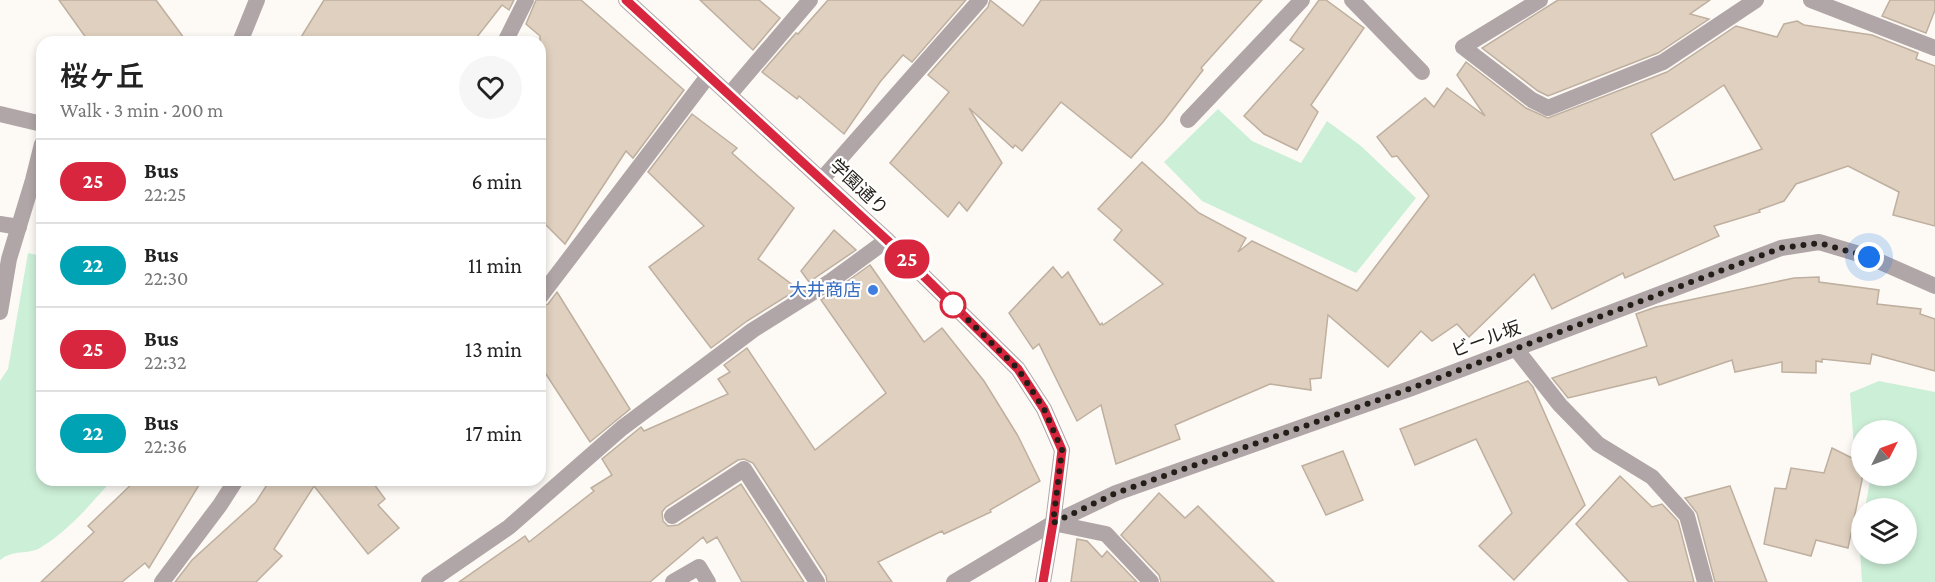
<!DOCTYPE html>
<meta charset="utf-8">
<style>
body{margin:0;font-family:"Crimson Pro","Noto Sans JP",serif;background:#f6f6f6;color:#222;height:100vh;display:flex;flex-direction:column;font-size:22px;white-space:nowrap}
*{box-sizing:border-box;margin:0}
p{font-size:20px;color:#767676}
.icon{flex:none;width:33px;height:33px;fill:none;stroke:currentColor;stroke-width:2;stroke-linecap:round;stroke-linejoin:round}
.map{position:relative;flex:1;overflow:hidden}
.panel{position:absolute;left:36px;top:36px;width:510px;height:450px;display:flex;flex-direction:column;background:#fff;border-radius:18px;box-shadow:0 3px 9px #0003}
.panel>*{flex:none}
.badge{padding:0 12px;border-radius:20px;font-size:21px;line-height:39px}
.needle{width:39px;rotate:48deg}
.tools{position:absolute;left:1851px;top:420px;display:grid;gap:12px}
.tools a{display:grid;place-items:center;width:66px;height:66px;border-radius:50%;background:#fff;box-shadow:0 3px 9px #0003;font-size:30px}
.you{position:absolute;width:30px;height:30px;margin:-15px;border:4px solid #fff;border-radius:50%;background:#1a73e8;box-shadow:0 0 0 9px #1a73e833}
.map>.badge{position:absolute;translate:-50% -50%;box-shadow:0 0 0 3px #fff}
.round{display:grid;place-items:center;flex:none;width:63px;height:63px;border-radius:32px;background:#f6f6f6}
.overview{display:flex;align-items:center;justify-content:space-between;height:102px;padding:0 24px}
h1{font-size:28px;font-weight:600;line-height:45px}
ul{padding:0;list-style:none}
li{display:flex;align-items:center;gap:18px;height:84px;padding:0 24px;border-top:2px solid #e0e0e0}
li div{flex:1}
li b{display:block;font-size:22px}
li em{font-style:normal}
li .badge{min-width:66px;font-weight:700;text-align:center}
.map>svg:first-child{display:block}
</style>
<div class="map">
<svg width="1935" height="582" viewBox="0 0 1935 582">
<rect width="100%" height="100%" fill="#fdfaf6"/>
<!-- green -->
<g fill="#ccefd7">
<polygon points="1218,109 1252,141 1301,163 1327,121 1361,146 1416,198 1356,273 1202,201 1164,162"/>
<path d="M28,253L42,256V480H112C90,505 68,531 40,548C27,555 14,549 0,560V381L8,369Z"/>
<polygon points="1879,381 1935,392 1935,582 1862,582 1859,536 1861,525 1862,554 1906,554 1906,508 1865,508 1871,476 1906,476 1906,430 1862,430 1861,452 1854,448 1850,393"/>
</g>
<!-- building -->
<g fill="#dfd0bf" stroke="#beaf9f" stroke-width="1.5" fill-rule="evenodd">
<polygon points="59,0 156,0 187,42 89,42"/>
<polygon points="324,0 514,0 509,10 502,5 473,42 298,42"/>
<polygon points="536,0 581,0 684,90 633,158 626,151 565,244 540,219 540,36 526,24"/>
<polygon points="700,0 759,0 780,18 753,50"/>
<polygon points="828,0 966,0 912,62 903,55 880,82 844,134 799,96 797,99 762,72 796,33 798,34"/>
<polygon points="990,0 1023,26 1041,0 1262,0 1201,68 1203,70 1163,122 1131,158 1061,102 1022,151 1015,145 1013,148 969,108 1002,163 967,211 959,202 948,217 890,163 949,92 928,75 988,7"/>
<polygon points="1319,0 1326,0 1364,28 1311,105 1318,112 1297,150 1264,134 1244,116 1304,49 1290,40"/>
<polygon points="1558,0 1710,0 1690,14 1709,19 1658,53 1548,96 1538,91 1482,48"/>
<polygon points="1890,0 1935,0 1935,10 1926,33 1882,16"/>
<path d="M1797,21L1804,25L1872,35L1918,53L1916,59L1935,66V226L1893,215L1899,192L1848,166L1796,184L1784,201L1759,210L1760,212L1714,226L1719,236L1625,278L1623,273L1552,309L1534,274L1469,337L1457,324L1432,341L1421,331L1388,367L1328,315L1321,378L1310,379L1311,390L1270,384L1175,425L1180,439L1116,464L1101,405L1077,421L1039,344L1033,349L1009,313L1053,267L1062,278L1068,272L1100,325L1102,323L1103,325L1163,284L1114,240L1122,230L1098,209L1142,162L1199,213L1246,238L1238,252L1252,241L1357,291L1429,196L1397,156L1392,157L1377,137L1425,98L1434,107L1447,88L1485,116L1457,75L1466,62L1526,108L1548,118L1667,72L1736,26L1777,37L1784,24ZM1724,85L1762,149L1674,180L1651,134Z"/>
<polygon points="692,114 737,148 732,153 794,208 758,259 798,289 747,321 711,348 649,267 704,226 648,172"/>
<polygon points="834,230 856,250 809,282 801,271"/>
<polygon points="870,265 924,342 942,328 984,381 1018,436 1040,481 990,510 991,512 944,534 942,531 878,562 892,582 827,582 826,576 753,463 744,459 738,460 666,507 662,512 663,521 668,526 678,525 741,484 804,582 742,582 717,537 707,543 703,537 650,582 459,582 525,536 529,542 594,491 591,488 612,475 602,459 641,427 644,431 728,394 718,379 730,372 724,365 747,348 815,450 886,393 821,300"/>
<polygon points="1819,277 1819,282 1879,290 1877,304 1921,309 1920,314 1935,319 1935,371 1872,354 1870,364 1822,359 1822,362 1816,361 1816,373 1782,372 1782,362 1735,372 1732,360 1659,385 1656,377 1568,398 1552,378 1647,346 1636,314 1656,307 1794,278"/>
<polygon points="557,292 630,409 590,442 540,365 540,307 548,304"/>
<polygon points="1528,381 1533,387 1585,505 1514,580 1479,546 1512,513 1476,439 1415,465 1400,429"/>
<polygon points="1832,448 1862,463 1862,480 1848,548 1816,540 1811,556 1764,544 1775,488 1786,489 1791,468 1824,473"/>
<polygon points="1343,451 1363,500 1326,515 1302,466"/>
<polygon points="1620,476 1652,507 1662,504 1678,521 1694,582 1629,582 1576,524"/>
<polygon points="136,480 202,480 149,568 145,563 122,582 41,582 94,532 88,526"/>
<polygon points="270,480 371,480 385,499 378,505 399,528 368,554 314,486 274,549 282,556 256,582 175,582 192,560 256,502"/>
<polygon points="1730,486 1767,582 1715,582 1697,513 1685,498"/>
<polygon points="1159,493 1185,518 1198,506 1274,582 1161,582 1159,575 1121,535"/>
<polygon points="1077,539 1087,541 1102,557 1107,551 1137,582 1071,582"/>
</g>
<g fill="none" stroke-linecap="round" stroke-linejoin="round">
<!-- service -->
<g stroke="#b1a6a7" stroke-width="16">
<polyline points="1352,0 1422,72"/>
<polyline points="1540,0 1463,47 1532,100 1548,108 1663,62 1756,0"/>
<polyline points="240,42 257,0"/>
<polyline points="505,42 526,0"/>
<polyline points="729,95 810,0"/>
<polyline points="0,114 42,124"/>
<polyline points="1188,120 1302,0"/>
<polyline points="0,224 19,227"/>
<polyline points="540,297 708,76"/>
<polyline points="0,312 9,259 33,180 42,144"/>
<polyline points="672,516 744,469 817,582"/>
<polyline points="162,582 220,505 236,480"/>
<polyline points="429,582 509,527 622,428 753,330 831,281 887,240"/>
<polyline points="673,582 699,567 708,582"/>
</g>
<!-- minor -->
<g stroke="#b1a6a7" stroke-width="16">
<polyline points="1811,0 1935,48"/>
<polyline points="822,179 980,0"/>
<polyline points="1516,349 1560,405 1598,444 1652,477 1687,516 1705,582"/>
<polyline points="1053,523 1106,534 1151,582"/>
<polyline points="954,582 1053,523 1116,493 1412,388 1781,248 1819,242 1869,257 1935,286"/>
</g>
<!-- tertiary -->
<polyline stroke="#b1a6a7" stroke-width="16" points="626,0 887,240 1018,369 1044,409 1062,450 1053,523 1043,582"/>
</g>
<g fill="none" stroke-linecap="round" stroke-linejoin="round">
<defs>
<polyline id="line" points="626,0 887,240 1018,369 1044,409 1062,450 1053,523 1043,582"/>
</defs>
<!-- line casing -->
<use href="#line" stroke="#fff" stroke-width="14"/>
<!-- line -->
<use href="#line" stroke="#d7263d" stroke-width="9"/>
<!-- walk -->
<polyline stroke="#241e18" stroke-width="6" stroke-dasharray="0 10.8" points="953,305 1018,369 1044,409 1062,450 1053,523 1116,493 1412,388 1781,248 1819,243 1869,257"/>
</g>
<!-- markers -->
<circle fill="#3f7fe0" stroke="#fff" stroke-width="2" cx="873" cy="290" r="6"/>
<circle fill="#fff" stroke="#d7263d" stroke-width="3" cx="953" cy="305" r="12"/>
<g text-anchor="middle" stroke-width="4.5" stroke-linejoin="round" paint-order="stroke">
<!-- street labels -->
<g font-size="18" fill="#241e18" stroke="#fff">
<text transform="translate(859 187) rotate(43)" y="6">学園通り</text>
<text transform="translate(1486 339) rotate(-20)" y="6">ビール坂</text>
</g>
<!-- shop labels -->
<g font-size="18" fill="#366cbe" stroke="#fff" text-anchor="end">
<text x="861" y="296">大井商店</text>
</g>
</g>
</svg>
<div class="tools">
<a><svg class="needle" viewBox="-14 -14 28 28"><path d="M0-13l5 13h-10z" fill="#e53935"/><path d="M0 13l5-13h-10z" fill="#767676"/></svg></a>
<a><svg class="icon" aria-label="layers" viewBox="0 0 24 24"><path d="M12 4l9 5-9 5-9-5zM3 14l9 5 9-5"/></svg></a>
</div>
<div class="you" style="left:1869px;top:257px"></div>
<b class="badge" style="left:907px;top:259px;background:#d7263d;color:#fff">25</b>
<section class="panel">
<div class="overview"><div><h1>桜ヶ丘</h1><p>Walk · 3 min · 200 m</p></div><a class="round"><svg class="icon" aria-label="heart" viewBox="0 0 24 24"><path d="M12 20l-8-8c-3-5 5-10 8-4 3-6 11-1 8 4z"/></svg></a></div>
<ul>
<li><span class="badge" style="background:#d7263d;color:#fff">25</span><div><b>Bus</b><p>22:25</p></div><em>6 min</em></li>
<li><span class="badge" style="background:#00a3b4;color:#fff">22</span><div><b>Bus</b><p>22:30</p></div><em>11 min</em></li>
<li><span class="badge" style="background:#d7263d;color:#fff">25</span><div><b>Bus</b><p>22:32</p></div><em>13 min</em></li>
<li><span class="badge" style="background:#00a3b4;color:#fff">22</span><div><b>Bus</b><p>22:36</p></div><em>17 min</em></li>
</ul>
</section>
</div>
